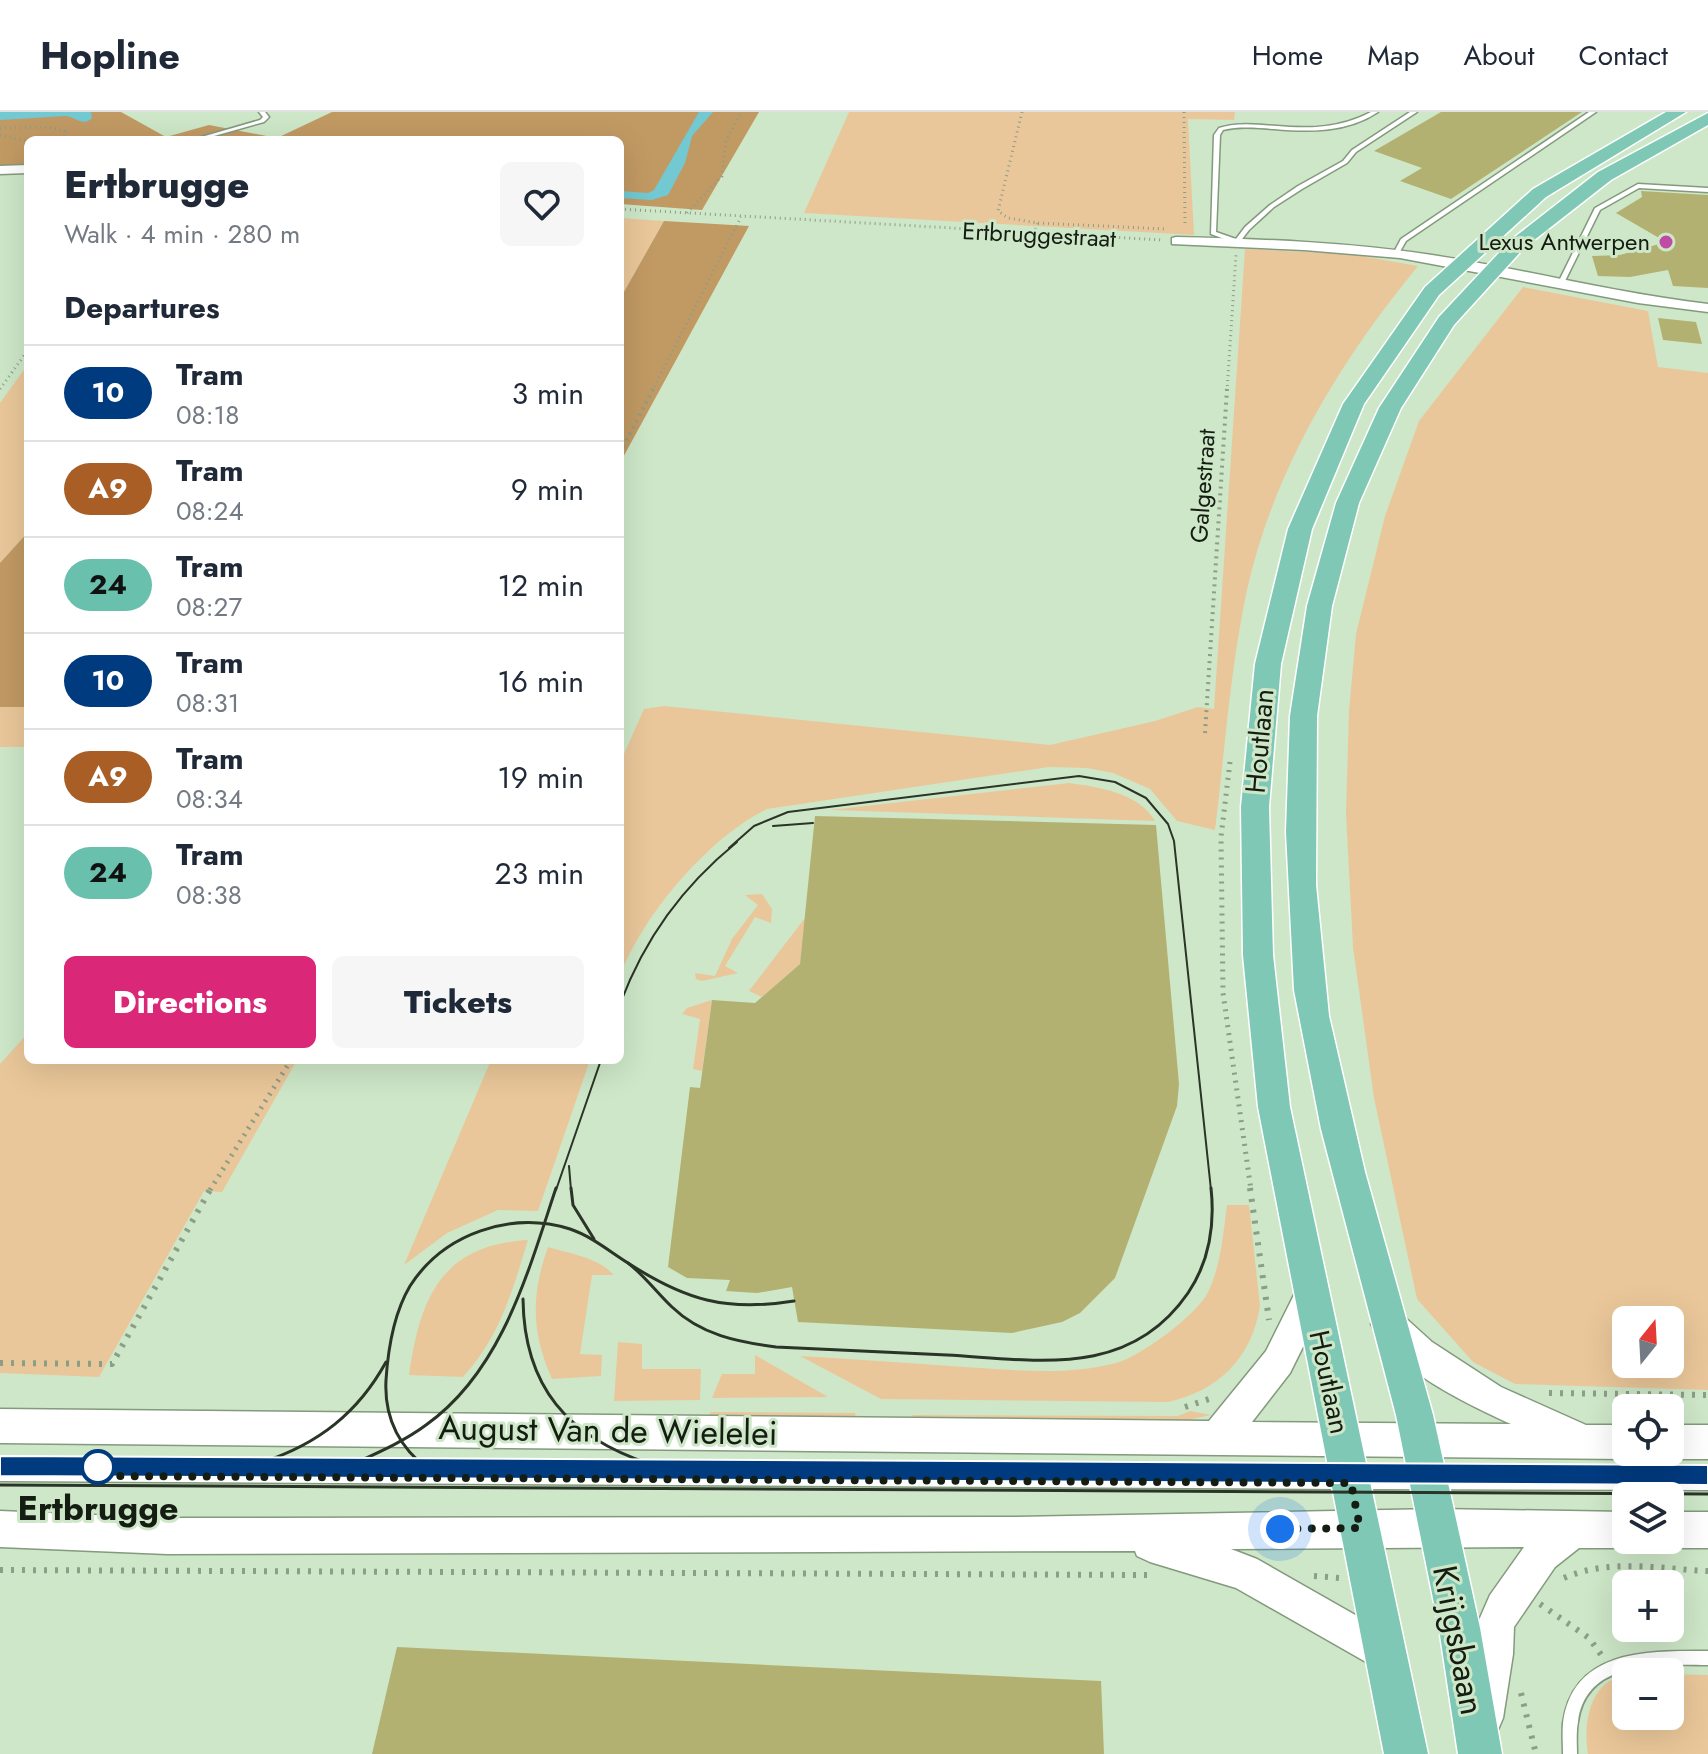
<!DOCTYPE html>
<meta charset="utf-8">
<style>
body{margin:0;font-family:Jost,sans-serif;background:#f6f6f7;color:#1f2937;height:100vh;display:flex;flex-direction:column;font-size:30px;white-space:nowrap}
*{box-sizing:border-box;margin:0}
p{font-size:26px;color:#747a83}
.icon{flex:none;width:44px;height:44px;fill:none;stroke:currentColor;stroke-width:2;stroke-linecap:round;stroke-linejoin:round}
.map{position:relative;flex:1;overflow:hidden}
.side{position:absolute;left:24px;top:24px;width:600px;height:928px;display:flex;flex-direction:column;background:#fff;border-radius:12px;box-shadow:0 8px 32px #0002}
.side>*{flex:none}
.badge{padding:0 16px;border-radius:26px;font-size:28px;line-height:52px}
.needle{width:52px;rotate:18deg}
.tools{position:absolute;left:1612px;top:1194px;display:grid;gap:16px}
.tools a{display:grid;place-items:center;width:72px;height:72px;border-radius:12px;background:#fff;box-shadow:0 8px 32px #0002;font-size:40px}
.you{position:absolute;width:40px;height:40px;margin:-20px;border:6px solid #fff;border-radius:50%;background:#1a73e8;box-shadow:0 0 0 12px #1a73e833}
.map>.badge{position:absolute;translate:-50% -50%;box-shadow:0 0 0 4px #fff}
h2{padding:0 40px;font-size:30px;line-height:72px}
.round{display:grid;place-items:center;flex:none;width:84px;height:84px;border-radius:12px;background:#f6f6f7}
.summary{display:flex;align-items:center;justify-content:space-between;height:136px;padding:0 40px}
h1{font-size:38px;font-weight:800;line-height:60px}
.button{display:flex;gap:16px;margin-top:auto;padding:16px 40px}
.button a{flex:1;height:92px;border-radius:12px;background:#db2777;color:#fff;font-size:32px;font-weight:800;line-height:92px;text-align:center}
.button a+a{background:#f6f6f7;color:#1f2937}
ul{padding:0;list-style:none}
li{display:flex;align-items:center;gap:24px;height:96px;padding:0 40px;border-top:2px solid #e0e1e3}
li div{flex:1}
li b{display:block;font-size:30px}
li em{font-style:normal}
li .badge{min-width:88px;font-weight:700;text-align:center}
header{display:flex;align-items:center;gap:48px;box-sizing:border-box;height:112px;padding:0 40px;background:#fff;border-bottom:2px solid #e0e1e3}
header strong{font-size:38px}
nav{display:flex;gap:44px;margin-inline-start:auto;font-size:28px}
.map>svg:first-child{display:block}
</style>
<header>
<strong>Hopline</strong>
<nav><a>Home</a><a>Map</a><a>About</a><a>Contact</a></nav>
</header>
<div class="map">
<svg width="1708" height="1642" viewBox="0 0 1708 1642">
<rect width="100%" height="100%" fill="#cee7c8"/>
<!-- green -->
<g fill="#eac79a" fill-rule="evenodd">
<polygon points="849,0 1235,0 1234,8 1188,7 1194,123 804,101"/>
<polygon points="620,106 664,109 620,187"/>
<path d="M1245,137L1350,142L1418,154C1340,249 1274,357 1247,478C1230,557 1225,638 1215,718L1177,709L1150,677L1113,661L1087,656L1049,655L767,697C708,726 643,803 620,864V651L644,597L664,594L1050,633L1155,609L1198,595L1214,597Z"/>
<path d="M1523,175L1648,199L1658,255L1708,261V1278L1515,1272L1473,1250L1417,1187L1374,986L1353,835L1346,702L1349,599L1356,522L1385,404L1419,309ZM1626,1208H1670V1252H1626Z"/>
<polygon points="28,252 28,420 0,451 0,291"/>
<rect x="0" y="595" width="28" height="40"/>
<path d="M1069,671C1099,675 1139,681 1155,709L830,698Z"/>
<polygon points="762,782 772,797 771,811 755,805 725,854 738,861 702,869 696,867 695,861 715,864 732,827 758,793 745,783"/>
<polygon points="805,806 800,852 762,885 749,879"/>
<polygon points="712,888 702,959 693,957 700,907 682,902 687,896"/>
<polygon points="28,921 28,948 297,948 222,1080 204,1079 99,1265 0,1261 0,952"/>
<polygon points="491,948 590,948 538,1099 498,1098 447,1121 404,1153"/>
<path d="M1227,1093H1249L1260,1194C1252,1246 1218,1279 1168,1290L881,1287L800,1244C854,1247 909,1251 964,1255C1014,1258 1067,1264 1116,1251C1140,1245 1195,1204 1207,1182C1221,1155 1223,1122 1227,1093Z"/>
<path d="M528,1128C513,1178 499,1226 463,1265L409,1263C420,1186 441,1133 528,1128Z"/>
<path d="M548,1135C571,1142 597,1145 614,1163H592L580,1242L602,1243L601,1264L552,1267C531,1219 531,1183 548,1135Z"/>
<polygon points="618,1230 642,1232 642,1257 701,1257 700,1288 614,1289"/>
<polygon points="755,1243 828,1285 712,1286 722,1262 755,1262"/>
<polygon points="1190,1299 1211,1303 1179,1310 920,1309 911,1303 1178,1304"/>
<polygon points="711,1300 855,1301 856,1307 707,1305"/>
<path d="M1670,1562L1708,1563V1642H1588C1583,1611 1589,1569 1626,1563V1604H1670Z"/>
</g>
<!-- forest -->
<g fill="#c19963">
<polygon points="0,0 121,0 166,25 209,13 277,26 332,0 759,0 702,98 620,92 620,28 28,28 28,56 0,56"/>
<polygon points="664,109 749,114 620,351 620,187"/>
<polygon points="28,420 28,595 0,595 0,451"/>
</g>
<!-- water -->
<g fill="#72c9d2">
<path d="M0,0H91L92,6C83,15 75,5 66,4L0,8Z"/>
<polygon points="699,0 713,0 692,24 685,51 668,83 652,88 620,86 620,79 648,81 654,78"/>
</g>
<!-- building -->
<g fill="#b3b171">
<polygon points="1441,0 1582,0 1451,87 1400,69 1422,56 1374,39"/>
<polygon points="1641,79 1708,83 1708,176 1673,174 1668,158 1630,165 1598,164 1592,144 1620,143 1666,130 1616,101 1642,85"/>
<polygon points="1658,206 1696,210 1702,232 1663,228"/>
<polygon points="815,704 1156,713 1179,972 1177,994 1115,1166 1080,1201 1062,1210 1012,1221 798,1210 792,1175 757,1181 726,1179 730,1168 687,1166 668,1155 690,975 700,976 712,888 755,891 800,852"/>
<polygon points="397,1535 1101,1569 1104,1642 372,1642"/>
</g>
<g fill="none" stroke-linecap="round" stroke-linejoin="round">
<defs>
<g id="service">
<polygon points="259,0 265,0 269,5 264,10 200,28 191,28 260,8 263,5"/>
<path d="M1371,0H1378C1347,21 1309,20 1274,17C1257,16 1240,14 1223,18L1220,23L1216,120L1236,127L1245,115L1270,93L1298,74L1343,49L1352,38L1410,0H1417L1356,40L1347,51L1302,77L1274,95L1249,118L1239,131H1235L1211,122L1214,23L1219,16C1238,10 1257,13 1277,14C1310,17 1341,16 1371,0Z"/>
<polygon points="1589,0 1596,0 1406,129 1398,143 1394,143 1393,142 1401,127"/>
<polygon points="1638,72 1708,76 1708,80 1639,76 1600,98 1563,173 1558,174 1557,173 1595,96"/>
<polygon points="0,1357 1342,1365 1347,1367 1348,1371 1347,1375 1342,1377 0,1369"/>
<polygon points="1358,1365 1708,1366 1708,1378 1358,1377 1353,1375 1352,1371 1353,1367"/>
<path d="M1708,1539V1553C1660,1553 1586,1547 1578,1610C1576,1620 1577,1632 1577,1642H1563C1563,1632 1562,1621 1563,1611C1573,1536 1650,1539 1708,1539Z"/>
</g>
<g id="minor">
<polygon points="28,53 28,61 0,62 0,54"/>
<path d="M1176,125C1261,127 1347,130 1432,143C1524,157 1615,181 1708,192V200L1638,191L1400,146L1304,138L1172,132V126Z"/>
</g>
<g id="secondary">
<path d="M1312,1167L1324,1171L1329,1182L1290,1261L1252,1310L1511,1312C1469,1293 1391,1256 1371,1212L1376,1201L1388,1197L1400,1201L1432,1230L1501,1275L1586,1313H1626V1340L1639,1342L1626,1347L0,1331V1297L1209,1309L1266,1239L1300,1171Z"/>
<polygon points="1670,1313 1708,1313 1708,1347 1670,1347 1657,1342 1670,1340"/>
<polygon points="1438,1397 1626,1400 1626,1428 1640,1428 1626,1436 1579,1436 1555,1455 1514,1515 1513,1542 1503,1606 1497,1620 1483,1626 1469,1620 1463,1606 1475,1542 1476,1515 1490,1483 1524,1435 1231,1437 1257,1447 1401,1529 1406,1543 1401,1557 1387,1562 1236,1476 1150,1450 1137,1444 1135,1439 167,1442 0,1435 0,1399 167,1406 1014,1405"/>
<polygon points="1670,1400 1708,1400 1708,1436 1670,1436 1657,1431 1656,1428 1670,1428"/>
</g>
<g id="primary">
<polygon points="1666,0 1686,0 1546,85 1439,183 1364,292 1312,417 1281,552 1269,695 1273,843 1290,995 1428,1642 1384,1642 1258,995 1243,843 1241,695 1255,552 1288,417 1343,292 1425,175 1533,77"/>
<polygon points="1708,1 1708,13 1611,68 1524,136 1454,213 1401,296 1359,391 1332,494 1317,604 1316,773 1329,904 1365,1060 1433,1303 1480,1516 1502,1642 1458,1642 1439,1516 1396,1303 1321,1017 1294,878 1286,720 1290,604 1307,494 1336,391 1379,296 1439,205 1511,128 1598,60"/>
</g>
</defs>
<!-- service casing -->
<use href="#service" stroke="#839a7d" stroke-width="3"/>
<!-- minor casing -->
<use href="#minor" stroke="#839a7d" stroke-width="3"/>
<!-- secondary casing -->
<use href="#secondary" stroke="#839a7d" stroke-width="3"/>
<!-- primary casing -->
<use href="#primary" stroke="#fff" stroke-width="3"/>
<!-- path-far3 -->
<g stroke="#8b9e86" stroke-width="3" stroke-dasharray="1 4" stroke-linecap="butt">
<polyline points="1022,0 998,99 1008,106 1038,111 1033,123"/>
<polyline points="1184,0 1185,115"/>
<polyline points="0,16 48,15 65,19 64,28"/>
<polyline points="0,23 28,29"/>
<polyline points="620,97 1162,128"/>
<polyline points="687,101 722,64 726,29 741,0"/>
<polyline points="1038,111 1166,117"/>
<polyline points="0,277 28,238"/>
<polyline points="652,279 741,105"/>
<polyline points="1227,279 1236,143"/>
</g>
<!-- path-far2 -->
<g stroke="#8b9e86" stroke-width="4" stroke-dasharray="2 5" stroke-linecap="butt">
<polyline points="620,341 653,277"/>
<polyline points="1205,621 1227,277"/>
</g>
<!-- path-far1 -->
<g stroke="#8b9e86" stroke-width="5" stroke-dasharray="2 6" stroke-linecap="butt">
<polyline points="1230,650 1221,725 1223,881 1251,1078"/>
<polyline points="210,1078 291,948"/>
</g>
<!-- path -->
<g stroke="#8b9e86" stroke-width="6" stroke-dasharray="3 8" stroke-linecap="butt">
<polyline points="1250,1076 1269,1208"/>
<polyline points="0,1251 112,1252 211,1076"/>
<polyline points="1549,1281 1708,1283"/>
<polyline points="1185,1295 1209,1287"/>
<polyline points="0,1458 1148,1463"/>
<polyline points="1314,1464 1340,1466"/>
<path d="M1564,1466C1609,1446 1661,1457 1708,1459"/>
<polyline points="1540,1492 1589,1526 1602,1544"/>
<polyline points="1521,1581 1536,1642"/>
</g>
<!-- service -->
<use href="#service" fill="#fff" fill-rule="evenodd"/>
<!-- minor -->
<use href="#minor" fill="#fff" fill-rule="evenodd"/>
<!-- secondary -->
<use href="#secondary" fill="#fff" fill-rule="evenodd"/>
<!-- primary -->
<use href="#primary" fill="#80c8b6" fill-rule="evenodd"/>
<!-- tram-far1 -->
<g stroke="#2a3427" stroke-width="2">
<polyline points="773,714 813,711"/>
<polyline points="729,736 754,714 788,700 1079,664 1115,670 1146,686 1168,712 1174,729 1211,1078"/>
<path d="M620,892C645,826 682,775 737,730"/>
<polyline points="569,1054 571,1078"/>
<polyline points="556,1078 601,948"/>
</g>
<!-- tram -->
<g stroke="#2a3427" stroke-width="3">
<polyline points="571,1076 573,1093 594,1127"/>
<path d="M628,1151C645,1164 657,1181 672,1195C701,1223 738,1230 776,1235C833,1238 890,1240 947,1243C1037,1248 1129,1267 1188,1181C1209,1150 1215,1113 1211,1076"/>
<path d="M523,1187C524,1275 568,1325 650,1352"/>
<path d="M263,1350C318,1332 358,1301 386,1250"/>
<path d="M351,1353C377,1341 403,1330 426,1313C502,1259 528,1160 556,1076"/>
<polyline points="0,1354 1708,1363"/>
<path d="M428,1357C399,1335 384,1305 386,1268C388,1237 394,1201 410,1174C444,1121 511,1099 570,1117C591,1124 609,1139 628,1151C685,1188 726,1200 794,1189"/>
<polyline points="0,1373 1708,1382"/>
</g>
</g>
<!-- line -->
<polygon fill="#003b80" stroke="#fff" stroke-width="2" points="0,1344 1708,1353 1708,1373 0,1364"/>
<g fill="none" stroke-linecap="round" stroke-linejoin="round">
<!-- walk -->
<polyline stroke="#151d12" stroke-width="8" stroke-dasharray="0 14.4" points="98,1355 101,1364 1351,1371 1360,1416 1280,1417"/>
</g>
<!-- markers -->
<circle fill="#bf4ba5" stroke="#cee7c8" stroke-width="3" cx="1666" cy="130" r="8"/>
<circle fill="#fff" stroke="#003b80" stroke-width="4" cx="98" cy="1355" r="16"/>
<g text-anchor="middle" stroke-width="6" stroke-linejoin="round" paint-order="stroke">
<!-- far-street labels -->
<g font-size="24" fill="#151d12" stroke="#cee7c8">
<text transform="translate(1039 123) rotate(3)" y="8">Ertbruggestraat</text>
<text transform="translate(1203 374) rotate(-86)" y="8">Galgestraat</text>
</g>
<!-- far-poi labels -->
<g font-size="24" fill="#151d12" stroke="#cee7c8" text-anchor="end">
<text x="1650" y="138">Lexus Antwerpen</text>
</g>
<!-- street labels -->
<g font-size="28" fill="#151d12" stroke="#cee7c8">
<text transform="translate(1259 629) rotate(-85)" y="10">Houtlaan</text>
<text transform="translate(1330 1270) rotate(78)" y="10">Houtlaan</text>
</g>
<!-- near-street labels -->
<g font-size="34" fill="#151d12" stroke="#cee7c8">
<text transform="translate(608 1318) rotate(1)" y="12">August Van de Wielelei</text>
<text transform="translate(1459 1528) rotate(79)" y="12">Krijgsbaan</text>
</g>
<!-- near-stop labels -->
<g font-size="34" font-weight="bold" fill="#151d12" stroke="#cee7c8">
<text x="98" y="1408">Ertbrugge</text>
</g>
</g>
</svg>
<div class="tools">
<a><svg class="needle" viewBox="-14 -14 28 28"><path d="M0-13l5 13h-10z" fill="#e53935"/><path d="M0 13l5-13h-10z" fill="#747a83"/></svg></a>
<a><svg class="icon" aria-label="locate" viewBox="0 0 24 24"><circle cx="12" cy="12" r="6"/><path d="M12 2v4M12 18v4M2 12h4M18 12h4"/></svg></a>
<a><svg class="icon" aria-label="layers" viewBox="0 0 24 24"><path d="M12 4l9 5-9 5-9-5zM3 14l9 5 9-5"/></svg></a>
<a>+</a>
<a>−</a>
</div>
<div class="you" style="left:1280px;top:1417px"></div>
<section class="side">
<div class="summary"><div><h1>Ertbrugge</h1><p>Walk · 4 min · 280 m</p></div><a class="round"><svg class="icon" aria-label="heart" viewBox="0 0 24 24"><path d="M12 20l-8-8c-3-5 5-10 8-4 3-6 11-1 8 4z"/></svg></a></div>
<h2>Departures</h2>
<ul>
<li><span class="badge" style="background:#003b80;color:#fff">10</span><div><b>Tram</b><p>08:18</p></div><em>3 min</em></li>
<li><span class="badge" style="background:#a85e24;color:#fff">A9</span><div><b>Tram</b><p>08:24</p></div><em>9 min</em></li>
<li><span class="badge" style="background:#69c0ac;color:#111">24</span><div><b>Tram</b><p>08:27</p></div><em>12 min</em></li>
<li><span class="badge" style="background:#003b80;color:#fff">10</span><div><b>Tram</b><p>08:31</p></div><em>16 min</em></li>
<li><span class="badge" style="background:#a85e24;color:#fff">A9</span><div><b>Tram</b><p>08:34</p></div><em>19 min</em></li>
<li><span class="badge" style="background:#69c0ac;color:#111">24</span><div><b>Tram</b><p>08:38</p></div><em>23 min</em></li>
</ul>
<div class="button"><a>Directions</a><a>Tickets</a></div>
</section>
</div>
